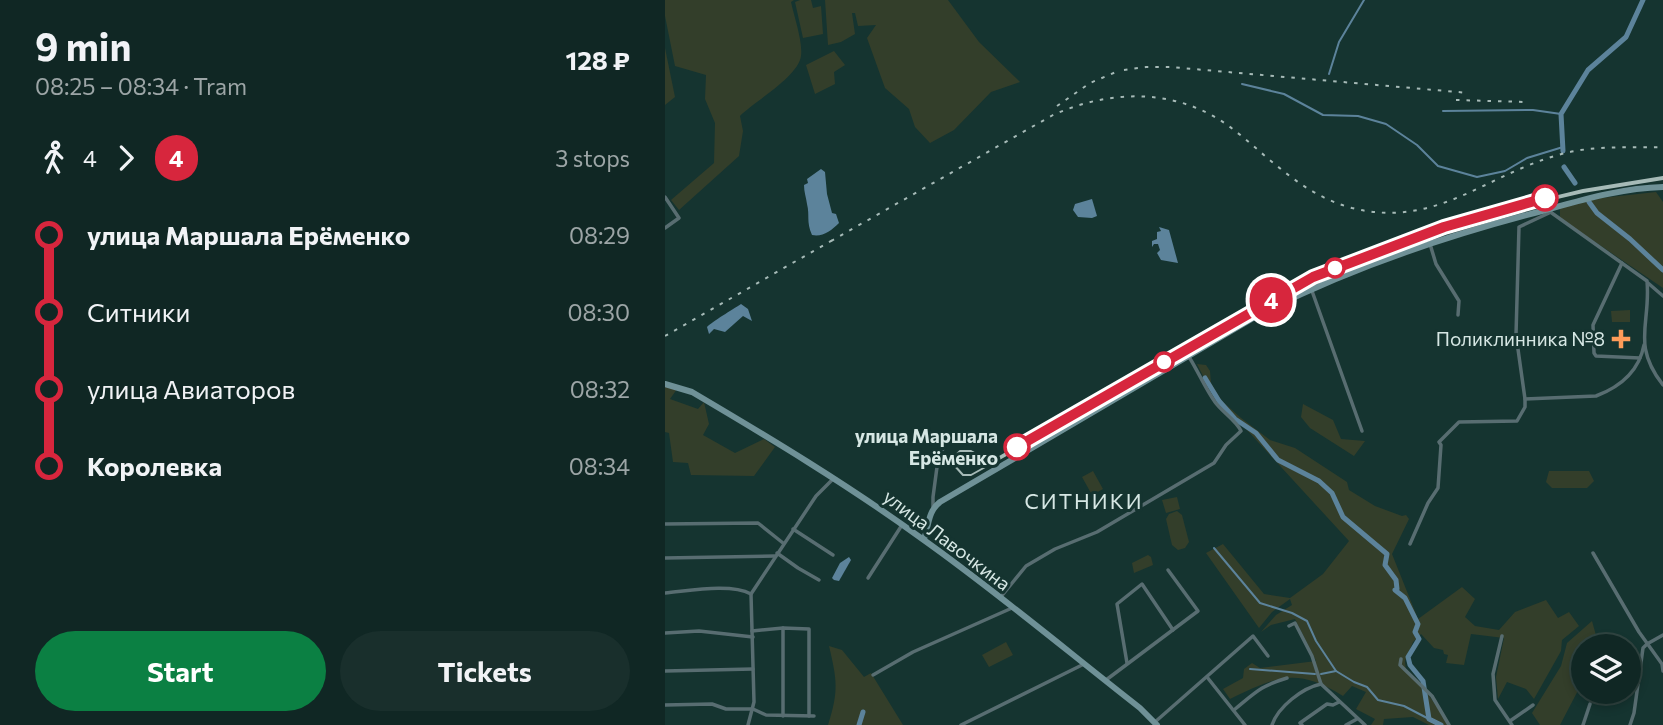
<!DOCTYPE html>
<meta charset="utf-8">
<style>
body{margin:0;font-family:Commissioner,sans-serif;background:#192f2c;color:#f1f3f6;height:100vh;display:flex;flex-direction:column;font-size:26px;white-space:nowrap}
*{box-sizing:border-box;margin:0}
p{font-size:23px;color:#9ca5a6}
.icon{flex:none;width:38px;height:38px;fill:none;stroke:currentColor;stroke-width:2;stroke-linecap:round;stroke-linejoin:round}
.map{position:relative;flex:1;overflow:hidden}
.drawer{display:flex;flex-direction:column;background:#102724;width:665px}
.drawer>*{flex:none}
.badge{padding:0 14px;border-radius:23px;font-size:24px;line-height:46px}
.buttons{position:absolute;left:906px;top:634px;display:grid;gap:14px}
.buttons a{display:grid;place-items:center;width:70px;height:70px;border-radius:50%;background:#102724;box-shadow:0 4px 10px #0003,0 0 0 2px #304441;font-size:35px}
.map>.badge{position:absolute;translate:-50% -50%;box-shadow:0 0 0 4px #fff}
.legs{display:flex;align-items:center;gap:10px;height:77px;padding:0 35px;font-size:23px}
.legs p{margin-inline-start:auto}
.overview{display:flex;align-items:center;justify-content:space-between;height:119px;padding:0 35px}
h1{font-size:38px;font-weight:700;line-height:52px}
.cta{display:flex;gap:14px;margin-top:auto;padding:14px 35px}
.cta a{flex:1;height:80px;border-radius:42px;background:#0b8043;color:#fff;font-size:28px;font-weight:700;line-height:80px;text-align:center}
.cta a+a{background:#192f2c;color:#f1f3f6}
ul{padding:0 35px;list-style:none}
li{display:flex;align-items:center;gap:24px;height:77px;font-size:26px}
li i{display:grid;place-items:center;width:10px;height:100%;margin:0 9px;background:currentColor}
li i::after{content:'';width:18px;height:18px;margin:-9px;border:5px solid;border-radius:50%;background:#102724}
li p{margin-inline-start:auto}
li:first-child i{background:linear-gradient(#0000 50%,currentColor 0)}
li:last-child i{background:linear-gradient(currentColor 50%,#0000 0)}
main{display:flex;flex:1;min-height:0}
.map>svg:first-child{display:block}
</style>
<main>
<section class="drawer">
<div class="overview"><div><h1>9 min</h1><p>08:25 – 08:34 · Tram</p></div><b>128 ₽</b></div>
<div class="legs"><svg class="icon" aria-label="walk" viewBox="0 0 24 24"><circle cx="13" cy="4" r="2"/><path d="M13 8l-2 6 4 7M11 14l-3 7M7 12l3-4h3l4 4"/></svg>4<svg class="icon" aria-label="forward" viewBox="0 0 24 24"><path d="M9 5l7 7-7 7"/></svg><b class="badge" style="background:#d7263d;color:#fff">4</b><p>3 stops</p></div>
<ul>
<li><i style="color:#d7263d"></i><b>улица Маршала Ерёменко</b><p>08:29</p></li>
<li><i style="color:#d7263d"></i><span>Ситники</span><p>08:30</p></li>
<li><i style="color:#d7263d"></i><span>улица Авиаторов</span><p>08:32</p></li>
<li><i style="color:#d7263d"></i><b>Королевка</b><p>08:34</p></li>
</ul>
<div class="cta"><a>Start</a><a>Tickets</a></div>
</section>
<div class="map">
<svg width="998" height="725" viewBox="0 0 998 725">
<rect width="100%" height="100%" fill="#153430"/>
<!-- green -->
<g fill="#333e2a">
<path d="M0,0H129L126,2C129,16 138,42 136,56C133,77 90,101 75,116L78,131L74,156L14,210L6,200L49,163L50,123L40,99L41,75L10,66L0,16Z"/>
<polygon points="135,0 146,0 148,8 156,6 158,34 138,38 130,2"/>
<polygon points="160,0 283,0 314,42 355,82 326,92 289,130 265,143 250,127 244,109 220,88 202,38 211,25 193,26 190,13 187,13 190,34 176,42 163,45"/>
<polygon points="0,48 10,97 0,105"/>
<polygon points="169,51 180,65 169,72 170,84 150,94 141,65"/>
<polygon points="991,192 998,202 998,288 895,218 895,208 936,198"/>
<polygon points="965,310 965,322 947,322 946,311"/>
<path d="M532,364L541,365L545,371L546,383L557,401L576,418L605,440L630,448L682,482L684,490L710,506L737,516L741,515L744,519L727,554L753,619L797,587L810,599L800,617L810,626L834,630L850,612L881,600L893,618L904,612L914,626L897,640L896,651L869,699L861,689L842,682L833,699L831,677L839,638L806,634L799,665L781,663L783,655L779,654L778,650L769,648L756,634L748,642L740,661L741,671L759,688L784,725H764L748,717L719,719L718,725H706L710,719L691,709L701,692L687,686L678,696C632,667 612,676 565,699L558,689L578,678L579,669L587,663L595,668L651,661L630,619L606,625L596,632L611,615L627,605L625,599L607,612L594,628L541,553L558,544L599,594L625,598L658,574L684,541L582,430L561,414L549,398Z"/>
<polygon points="0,386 12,389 5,399 33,409 39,402 44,424 38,435 70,453 99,439 110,447 89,476 26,475 23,463 8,462 4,433 0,432"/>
<polygon points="638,404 668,420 676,439 700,441 689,456 645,428 636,417"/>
<polygon points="428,471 438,489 427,495 417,477"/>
<polygon points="884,471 924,471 929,481 922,488 887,488 881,482"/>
<polygon points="512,497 515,509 501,513 497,500"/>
<polygon points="512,511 517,515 524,542 520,548 513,550 507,545 501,519 504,514"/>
<polygon points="483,555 486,557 488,565 469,573 467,563"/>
<polygon points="927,621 934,646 919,646 919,679 895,725 875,725 867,713 896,666 902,643"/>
<polygon points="341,642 348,655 324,667 317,655"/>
<path d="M164,646L177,650L199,677L206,673L238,725H163C174,691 172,680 164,646Z"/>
</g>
<!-- water -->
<g fill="#5c839b">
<path d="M156,169L160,172L162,194L167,213L171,214L174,223C166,231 158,237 147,235C141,221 145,216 142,204C141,197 139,192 139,185L143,183L142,179Z"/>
<polygon points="427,199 432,216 427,218 413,217 408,210 410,204"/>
<polygon points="494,227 504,230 513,263 496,260 492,253 495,250 493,244 489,244 487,247 487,241 492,239 492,232 496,231"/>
<path d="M76,304L83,309L87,321L78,316L60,332L49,329L44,334L42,327C48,321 67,310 76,304Z"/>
<polygon points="184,557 186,560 174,581 169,580 167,578 175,563"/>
</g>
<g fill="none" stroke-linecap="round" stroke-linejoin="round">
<!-- stream -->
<g stroke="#5c839b" stroke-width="2">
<polyline points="664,74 674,42 699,0"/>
<polyline points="577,84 619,94 658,115 693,116 721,124 752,145 773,166 812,177 840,171 862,158 898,147"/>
<polyline points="778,111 868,110 896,114"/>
<polyline points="549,548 595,603 627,613 642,621 651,641 671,671 689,682 702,687 713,700 739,706 764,719"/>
<polyline points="585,669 650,674"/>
<polyline points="656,674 671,671"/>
</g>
<!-- river -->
<g stroke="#5c839b" stroke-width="5">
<polyline points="898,151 896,114 923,70 961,37 978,0"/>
<polyline points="899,167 910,183"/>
<polyline points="924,202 932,213 965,239 998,270"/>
<polyline points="540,378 554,401 570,419 591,433 613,460 654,481 667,493 678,517 722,554 720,565 731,580 732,589 730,590 740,598 753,624 750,632 754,639 743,657 745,665 758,681 764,719 776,725"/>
<polyline points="194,725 198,712"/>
</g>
<!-- minor -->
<g stroke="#586d71" stroke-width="3.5">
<polyline points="0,197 14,218 0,228"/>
<path d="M884,211L982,281C986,324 966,344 998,385"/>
<polyline points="765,244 771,264 794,301 793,315"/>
<polyline points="957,263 928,325 929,353 931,356 975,358"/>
<polyline points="983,283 998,296"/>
<polyline points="647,291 697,431"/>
<path d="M860,399L931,396C955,387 974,371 979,345"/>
<polyline points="268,507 268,497 274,452 278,449"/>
<polyline points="0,524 93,523 118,543"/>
<polyline points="128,529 168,555"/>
<polyline points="745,544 763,503 773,488 776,445 774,442 794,422 852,421 860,407 860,399 851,335 854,227 884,213"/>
<polyline points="112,553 133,568 154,580"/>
<polyline points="928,553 974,632 997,664 998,671"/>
<polyline points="0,558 110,556"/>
<polyline points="203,578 237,525"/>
<path d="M0,593C24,591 65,583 86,594"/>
<path d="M335,598L361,566L390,549L432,532L549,463L561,445L576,431C571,420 557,412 550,402C540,388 533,371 524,357"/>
<polyline points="624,626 630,623 647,656 656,684 700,725"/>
<polyline points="87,631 118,628 144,629 144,716"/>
<polyline points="0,633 34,631 88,637"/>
<polyline points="837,636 828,674 830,700 847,725"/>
<polyline points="982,644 998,635"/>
<polyline points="736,659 735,665 767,696 784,725"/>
<polyline points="462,663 452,604 477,584 508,630"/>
<polyline points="0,671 88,669"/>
<polyline points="208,675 248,652 347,608"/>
<polyline points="542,677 580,725"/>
<polyline points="441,680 533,611 503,570"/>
<polyline points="0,705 47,704 61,709 88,709 101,715 149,716"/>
<path d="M569,710C590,693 595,686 622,678"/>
<polyline points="118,716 118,628"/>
<polyline points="845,721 868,705"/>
<polyline points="490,722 588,636 603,656"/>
<polyline points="83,725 89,702 86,594 151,496 168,479"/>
<polyline points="296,725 419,664"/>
<path d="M607,725C613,707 637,688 656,684"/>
<polyline points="637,725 635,723 662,704 668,705 674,702"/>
<polyline points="681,725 692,719"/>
<polyline points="918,725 925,704"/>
<polyline points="965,725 969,713 978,648 982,644"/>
</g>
<!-- secondary -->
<g stroke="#6f9197" stroke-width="6">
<path d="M0,384L27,392C105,438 183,485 256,538C331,591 402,651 475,708L492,725"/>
<path d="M259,539C264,525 263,511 275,502L595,314C685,268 780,236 877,211C917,200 957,188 998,187"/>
</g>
<!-- tram -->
<polyline stroke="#a6bab7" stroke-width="2" points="998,177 918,190 848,207 779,227 648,277 329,460 324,461 306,451 295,451 291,455 289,465 298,475 306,475 315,470 649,279 779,229 849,208 918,192 998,179"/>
<!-- rail -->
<g stroke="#a6bab7" stroke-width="2" stroke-dasharray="3.5 7" stroke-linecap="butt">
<polyline points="459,70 481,67 505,67 804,93"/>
<polyline points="791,100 861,102"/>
<polyline points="392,106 425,83 451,72"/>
<path d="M166,241L388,115C448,88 516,88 569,130C607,160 638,195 687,208C770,229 819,176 893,155C926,145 964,148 998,147"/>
<polyline points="0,336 173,237"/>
</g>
</g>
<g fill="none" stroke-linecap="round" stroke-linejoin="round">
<defs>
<polyline id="line-1" points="352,447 648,277 779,227 880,198"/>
</defs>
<!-- line-1 casing -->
<use href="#line-1" stroke="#fff" stroke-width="16"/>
<!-- line-1 -->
<use href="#line-1" stroke="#d7263d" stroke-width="10"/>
</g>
<!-- markers -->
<g fill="#fff" stroke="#d7263d" stroke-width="3.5">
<circle cx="880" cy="198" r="12"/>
<circle cx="670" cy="268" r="9"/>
<circle cx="499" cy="362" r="9"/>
<circle cx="352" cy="447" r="12"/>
</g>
<path fill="#fe9b59" stroke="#153430" stroke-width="2.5" d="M952.5 328.5h7v7h7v7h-7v7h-7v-7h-7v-7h7z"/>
<g text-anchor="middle" stroke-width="6" stroke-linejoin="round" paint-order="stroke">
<!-- poi labels -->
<g font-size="19" fill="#d6e7e4" stroke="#153430" text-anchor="end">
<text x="940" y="346">Поликлинника №8</text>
</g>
<!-- stop labels -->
<g font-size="19" font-weight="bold" fill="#d6e7e4" stroke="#153430" text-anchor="end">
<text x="333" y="443">улица Маршала<tspan x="333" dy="22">Ерёменко</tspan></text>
</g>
<!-- street labels -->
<g font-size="19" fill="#d6e7e4" stroke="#153430">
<text transform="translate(282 540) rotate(37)" y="7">улица Лавочкина</text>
</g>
<!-- neighbourhood labels -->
<g font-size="21" letter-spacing="2" fill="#d6e7e4" stroke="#153430">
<text x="419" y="509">СИТНИКИ</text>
</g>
</g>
</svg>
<div class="buttons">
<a><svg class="icon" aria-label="layers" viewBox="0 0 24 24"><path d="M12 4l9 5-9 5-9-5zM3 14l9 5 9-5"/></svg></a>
</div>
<b class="badge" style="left:606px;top:300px;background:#d7263d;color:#fff">4</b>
</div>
</main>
